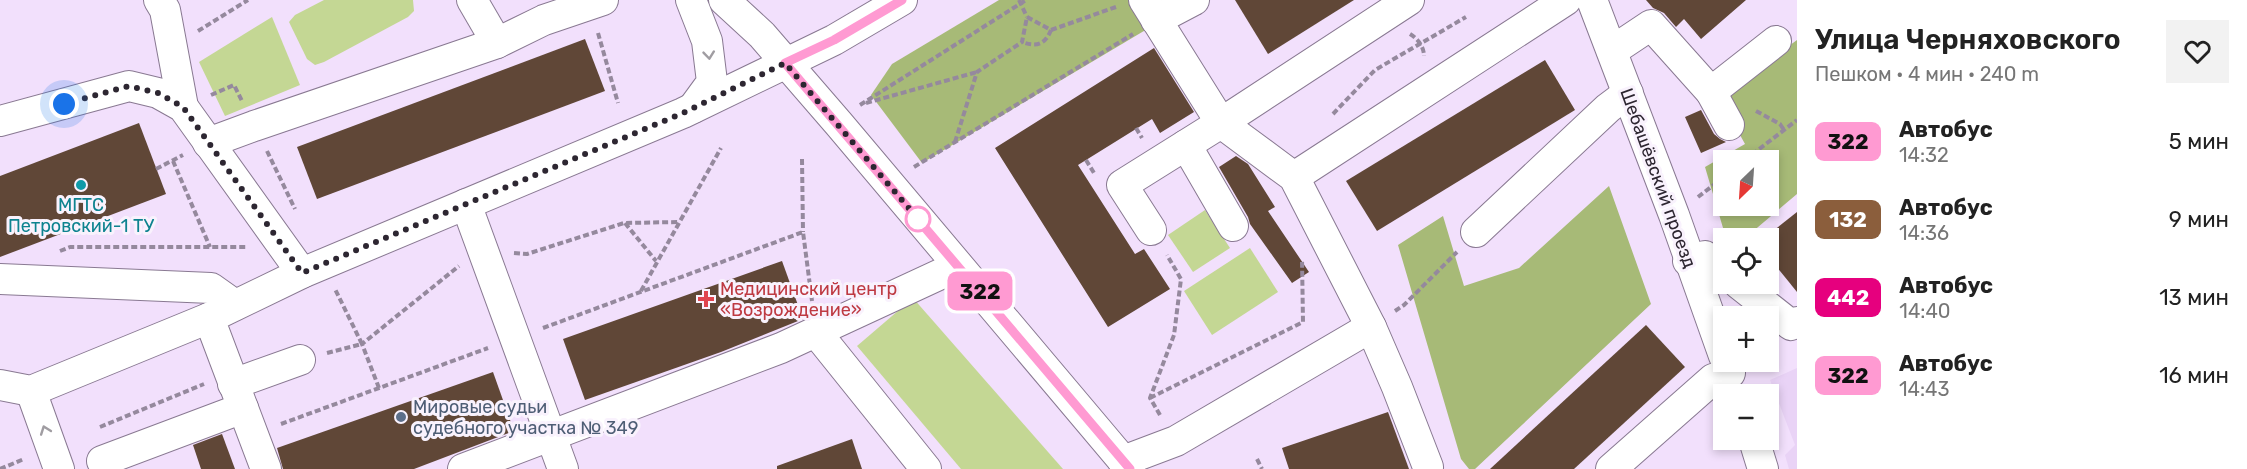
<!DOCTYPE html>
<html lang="ru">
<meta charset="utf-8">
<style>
body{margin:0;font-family:Rubik,sans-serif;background:#f2f2f2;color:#222;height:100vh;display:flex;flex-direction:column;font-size:22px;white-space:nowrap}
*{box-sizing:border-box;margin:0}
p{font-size:20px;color:#767676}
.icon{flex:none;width:33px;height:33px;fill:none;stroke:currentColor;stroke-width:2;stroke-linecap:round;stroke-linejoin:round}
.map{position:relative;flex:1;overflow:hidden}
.side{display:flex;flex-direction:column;background:#fff;width:450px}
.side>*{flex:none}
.badge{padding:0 12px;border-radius:9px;font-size:21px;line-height:39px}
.needle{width:39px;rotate:205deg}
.fabs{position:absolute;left:1713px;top:150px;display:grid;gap:12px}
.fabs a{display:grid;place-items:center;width:66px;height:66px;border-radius:0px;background:#fff;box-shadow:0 3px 9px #0003;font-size:30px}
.you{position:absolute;width:30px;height:30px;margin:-15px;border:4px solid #fff;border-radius:50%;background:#1a73e8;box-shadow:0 0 0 9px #1a73e833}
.map>.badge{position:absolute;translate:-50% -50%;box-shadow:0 0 0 3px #fff}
.round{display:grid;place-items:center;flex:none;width:63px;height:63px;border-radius:0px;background:#f2f2f2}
.head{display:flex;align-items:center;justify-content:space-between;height:102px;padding:0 18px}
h1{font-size:28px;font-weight:600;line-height:45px}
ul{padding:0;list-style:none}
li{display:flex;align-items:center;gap:18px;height:78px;padding:0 18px}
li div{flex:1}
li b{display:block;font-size:22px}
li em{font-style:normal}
li .badge{min-width:66px;font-weight:700;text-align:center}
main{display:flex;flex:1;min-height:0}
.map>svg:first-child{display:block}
</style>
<main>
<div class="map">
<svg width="1797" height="469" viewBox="0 0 1797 469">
<rect width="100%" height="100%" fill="#f2e0fc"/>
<!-- built -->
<polygon fill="#e9d3f6" points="1797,368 1797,469 1789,469 1785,455 1795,445 1770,380"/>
<!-- green -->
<g fill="#c4d794">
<polygon points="324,0 413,0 414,11 408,17 324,62 315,65 307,59 289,22 295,15"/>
<polygon points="272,17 300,85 225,116 199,62"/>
<polygon points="1205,210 1230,248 1193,272 1168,235"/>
<polygon points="1250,248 1278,292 1212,335 1184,291"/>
<polygon points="913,298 1063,469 961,469 857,346"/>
</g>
<!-- forest -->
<g fill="#a7ba77" fill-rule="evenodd">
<polygon points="999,0 1196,0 922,163 871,95 892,64"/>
<path d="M1797,40V194L1745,238H1726L1705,167L1745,144L1719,97ZM1724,160H1768V206H1724Z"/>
<polygon points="1609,186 1651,304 1475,469 1469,469 1461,459 1398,245 1443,216 1464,286 1519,268"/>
</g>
<!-- building -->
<g fill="#604737">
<polygon points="1235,0 1354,0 1268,54"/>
<polygon points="1646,0 1746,0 1701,39 1684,19 1676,27 1664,13 1653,8"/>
<polygon points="585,39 605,91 317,199 297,147"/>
<polygon points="1154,48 1194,112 1160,133 1152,119 1078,165 1135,254 1144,249 1170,289 1108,327 995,148"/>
<polygon points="1545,60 1575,110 1377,231 1346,181"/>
<polygon points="1701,110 1714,134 1720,139 1726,142 1701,153 1685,117"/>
<polygon points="139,123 166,194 0,257 0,176"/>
<polygon points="1236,156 1248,164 1275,207 1268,211 1309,272 1292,283 1250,224 1248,217 1219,167"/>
<polygon points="1797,212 1797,292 1768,256 1768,235"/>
<polygon points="782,261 803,319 721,352 585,400 563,339"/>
<polygon points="1646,325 1685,367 1574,469 1490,469"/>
<polygon points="493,372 514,431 414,469 283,469 277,448"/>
<polygon points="1388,412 1409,469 1289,469 1282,448"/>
<polygon points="222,434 235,469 201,469 193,445"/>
<polygon points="852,439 862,469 777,469 777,466"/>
</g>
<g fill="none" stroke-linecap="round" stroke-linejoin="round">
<defs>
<g id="minor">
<polyline points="159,0 165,10 183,107"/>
<polyline points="472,0 497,43"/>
<polyline points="691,0 707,41 712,82 693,108"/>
<polyline points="724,0 762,35 839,124 1130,469"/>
<polyline points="1144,0 1221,123 1409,0"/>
<polyline points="1592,0 1674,215 1724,356"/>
<polyline points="1156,20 1194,0"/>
<polyline points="1612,51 1651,25 1711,92 1776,41"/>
<polyline points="1711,92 1729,125"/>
<polyline points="0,121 129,86 158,93 183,107 302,273"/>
<polyline points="208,143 254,126 497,43 544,20 603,0"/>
<polyline points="1186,145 1233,226"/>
<polyline points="1294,177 1566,0"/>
<polyline points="466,204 563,469"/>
<polyline points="1151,230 1122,185 1221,123 1294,177 1371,327 1397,387 1428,467"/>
<polyline points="1476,232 1608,108 1628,93"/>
<polyline points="1688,261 1705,256 1724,271"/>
<polyline points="0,279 211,288 235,305"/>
<polyline points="1739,284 1791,325 1797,322"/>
<polyline points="816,332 926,469"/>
<polyline points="233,384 300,360"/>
<polyline points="0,385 31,391 209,318"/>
<polyline points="31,391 59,469"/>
<polyline points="1754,440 1763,469"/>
<polyline points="102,461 243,408"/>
<polyline points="1123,461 1176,441 1371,327"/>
<polyline points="266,469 209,318 302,273 683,113 834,40 902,0"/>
<polyline points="463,469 781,348 958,266"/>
<polyline points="1611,469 1713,379 1730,373"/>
</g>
</defs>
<!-- minor casing -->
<use href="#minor" stroke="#897992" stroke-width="32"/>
<!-- path -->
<g stroke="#95899d" stroke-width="4" stroke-dasharray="6 3" stroke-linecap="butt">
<polyline points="1019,0 1027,17"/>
<polyline points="1051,30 1116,7"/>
<polyline points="198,31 248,0"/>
<polyline points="598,33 618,103"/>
<path d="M1410,34C1418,39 1424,47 1424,56"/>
<polyline points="211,95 234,85 242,101"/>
<polyline points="866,103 977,72"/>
<polyline points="860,105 1026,0"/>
<polyline points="1756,111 1780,124 1784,130"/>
<polyline points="1333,114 1375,70 1466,17"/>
<polyline points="1136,128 1142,138"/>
<path d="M955,142L977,72L1022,42L1027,17L1051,30C1045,45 1036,47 1022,42"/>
<polyline points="267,151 295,209"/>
<polyline points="802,159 803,232"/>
<polyline points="1086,160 1094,173"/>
<polyline points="1745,160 1797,120"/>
<polyline points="173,161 210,247"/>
<polyline points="914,167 1133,34"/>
<polyline points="156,169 183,155"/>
<polyline points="1698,197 1724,177"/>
<polyline points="625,223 656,261"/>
<polyline points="60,251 70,247 247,247"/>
<polyline points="514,253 527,254 624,223 679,222"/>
<polyline points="641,291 721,148"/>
<polyline points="1395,311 1404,305 1457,252"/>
<polyline points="543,328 803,232 812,301"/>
<polyline points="327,353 362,344 335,289"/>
<polyline points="379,388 362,344 459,266"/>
<polyline points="1150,398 1303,322 1302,259"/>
<polyline points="1160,415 1150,398 1174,335 1181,279 1167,255"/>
<polyline points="281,424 488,348"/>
<polyline points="100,427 204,384"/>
<polyline points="1257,459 1262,469"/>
<polyline points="0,469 24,459"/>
</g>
<!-- minor -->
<use href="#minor" stroke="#fff" stroke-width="30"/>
</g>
<!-- one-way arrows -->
<defs><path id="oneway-chevron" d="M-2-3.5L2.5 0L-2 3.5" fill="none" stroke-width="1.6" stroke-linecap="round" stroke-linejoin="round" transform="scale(1.5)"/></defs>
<g stroke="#a09da2">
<use href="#oneway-chevron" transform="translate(709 55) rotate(84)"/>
<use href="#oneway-chevron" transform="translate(45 430) rotate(-110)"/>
</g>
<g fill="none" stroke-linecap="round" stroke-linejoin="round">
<defs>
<polyline id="line" points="902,0 834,40 785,63 1130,469"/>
</defs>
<!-- line casing -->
<use href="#line" stroke="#fff" stroke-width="14"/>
<!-- line -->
<use href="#line" stroke="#ff9ad2" stroke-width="9"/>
<!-- walk -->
<polyline stroke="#2d2631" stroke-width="6" stroke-dasharray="0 10.8" points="64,104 129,86 158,93 183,107 302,273 683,113 785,63 918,219"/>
</g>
<!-- markers -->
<circle fill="#0f9aa8" stroke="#f9f2fd" stroke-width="2" cx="81" cy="185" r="6"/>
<circle fill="#fff" stroke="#ff9ad2" stroke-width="3" cx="918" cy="219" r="12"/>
<path fill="#e0444e" stroke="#f9f2fd" stroke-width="2" d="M703 290h6v6h6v6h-6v6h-6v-6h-6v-6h6z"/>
<circle fill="#5c6f8a" stroke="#f9f2fd" stroke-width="2" cx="401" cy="417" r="6"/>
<g text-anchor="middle" stroke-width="6" stroke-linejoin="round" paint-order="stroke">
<!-- street labels -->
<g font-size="18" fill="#2d2631" stroke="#f9f2fd">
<text transform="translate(1658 178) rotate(70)" y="6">Шебашёвский проезд</text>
</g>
<!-- culture labels -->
<g font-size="18" fill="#0d838f" stroke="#f9f2fd">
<text x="81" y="211">МГТС<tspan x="81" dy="21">Петровский-1 ТУ</tspan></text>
</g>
<!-- health labels -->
<g font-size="18" fill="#be3a42" stroke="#f9f2fd" text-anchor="start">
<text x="720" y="295">Медицинский центр<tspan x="720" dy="21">«Возрождение»</tspan></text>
</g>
<!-- service labels -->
<g font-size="18" fill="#4e5e75" stroke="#f9f2fd" text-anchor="start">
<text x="413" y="413">Мировые судьи<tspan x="413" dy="21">судебного участка № 349</tspan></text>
</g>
</g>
</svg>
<div class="fabs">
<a><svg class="needle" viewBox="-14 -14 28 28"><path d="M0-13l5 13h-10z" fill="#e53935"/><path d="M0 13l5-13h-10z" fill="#767676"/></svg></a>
<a><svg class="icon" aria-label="locate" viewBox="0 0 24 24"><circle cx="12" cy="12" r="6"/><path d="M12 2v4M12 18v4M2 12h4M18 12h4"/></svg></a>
<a>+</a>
<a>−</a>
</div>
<div class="you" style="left:64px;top:104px"></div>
<b class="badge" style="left:980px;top:291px;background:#ff9ad2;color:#111">322</b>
</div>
<section class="side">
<div class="head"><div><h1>Улица Черняховского</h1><p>Пешком · 4 мин · 240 m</p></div><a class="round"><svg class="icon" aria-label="heart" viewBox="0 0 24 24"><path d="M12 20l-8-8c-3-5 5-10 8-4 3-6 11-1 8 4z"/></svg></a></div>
<ul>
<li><span class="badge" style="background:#ff9ad2;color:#111">322</span><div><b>Автобус</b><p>14:32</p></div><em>5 мин</em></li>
<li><span class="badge" style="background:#8b5e3c;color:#fff">132</span><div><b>Автобус</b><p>14:36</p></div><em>9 мин</em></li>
<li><span class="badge" style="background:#e6007e;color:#fff">442</span><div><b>Автобус</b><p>14:40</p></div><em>13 мин</em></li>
<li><span class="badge" style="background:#ff9ad2;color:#111">322</span><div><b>Автобус</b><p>14:43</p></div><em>16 мин</em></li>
</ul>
</section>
</main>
